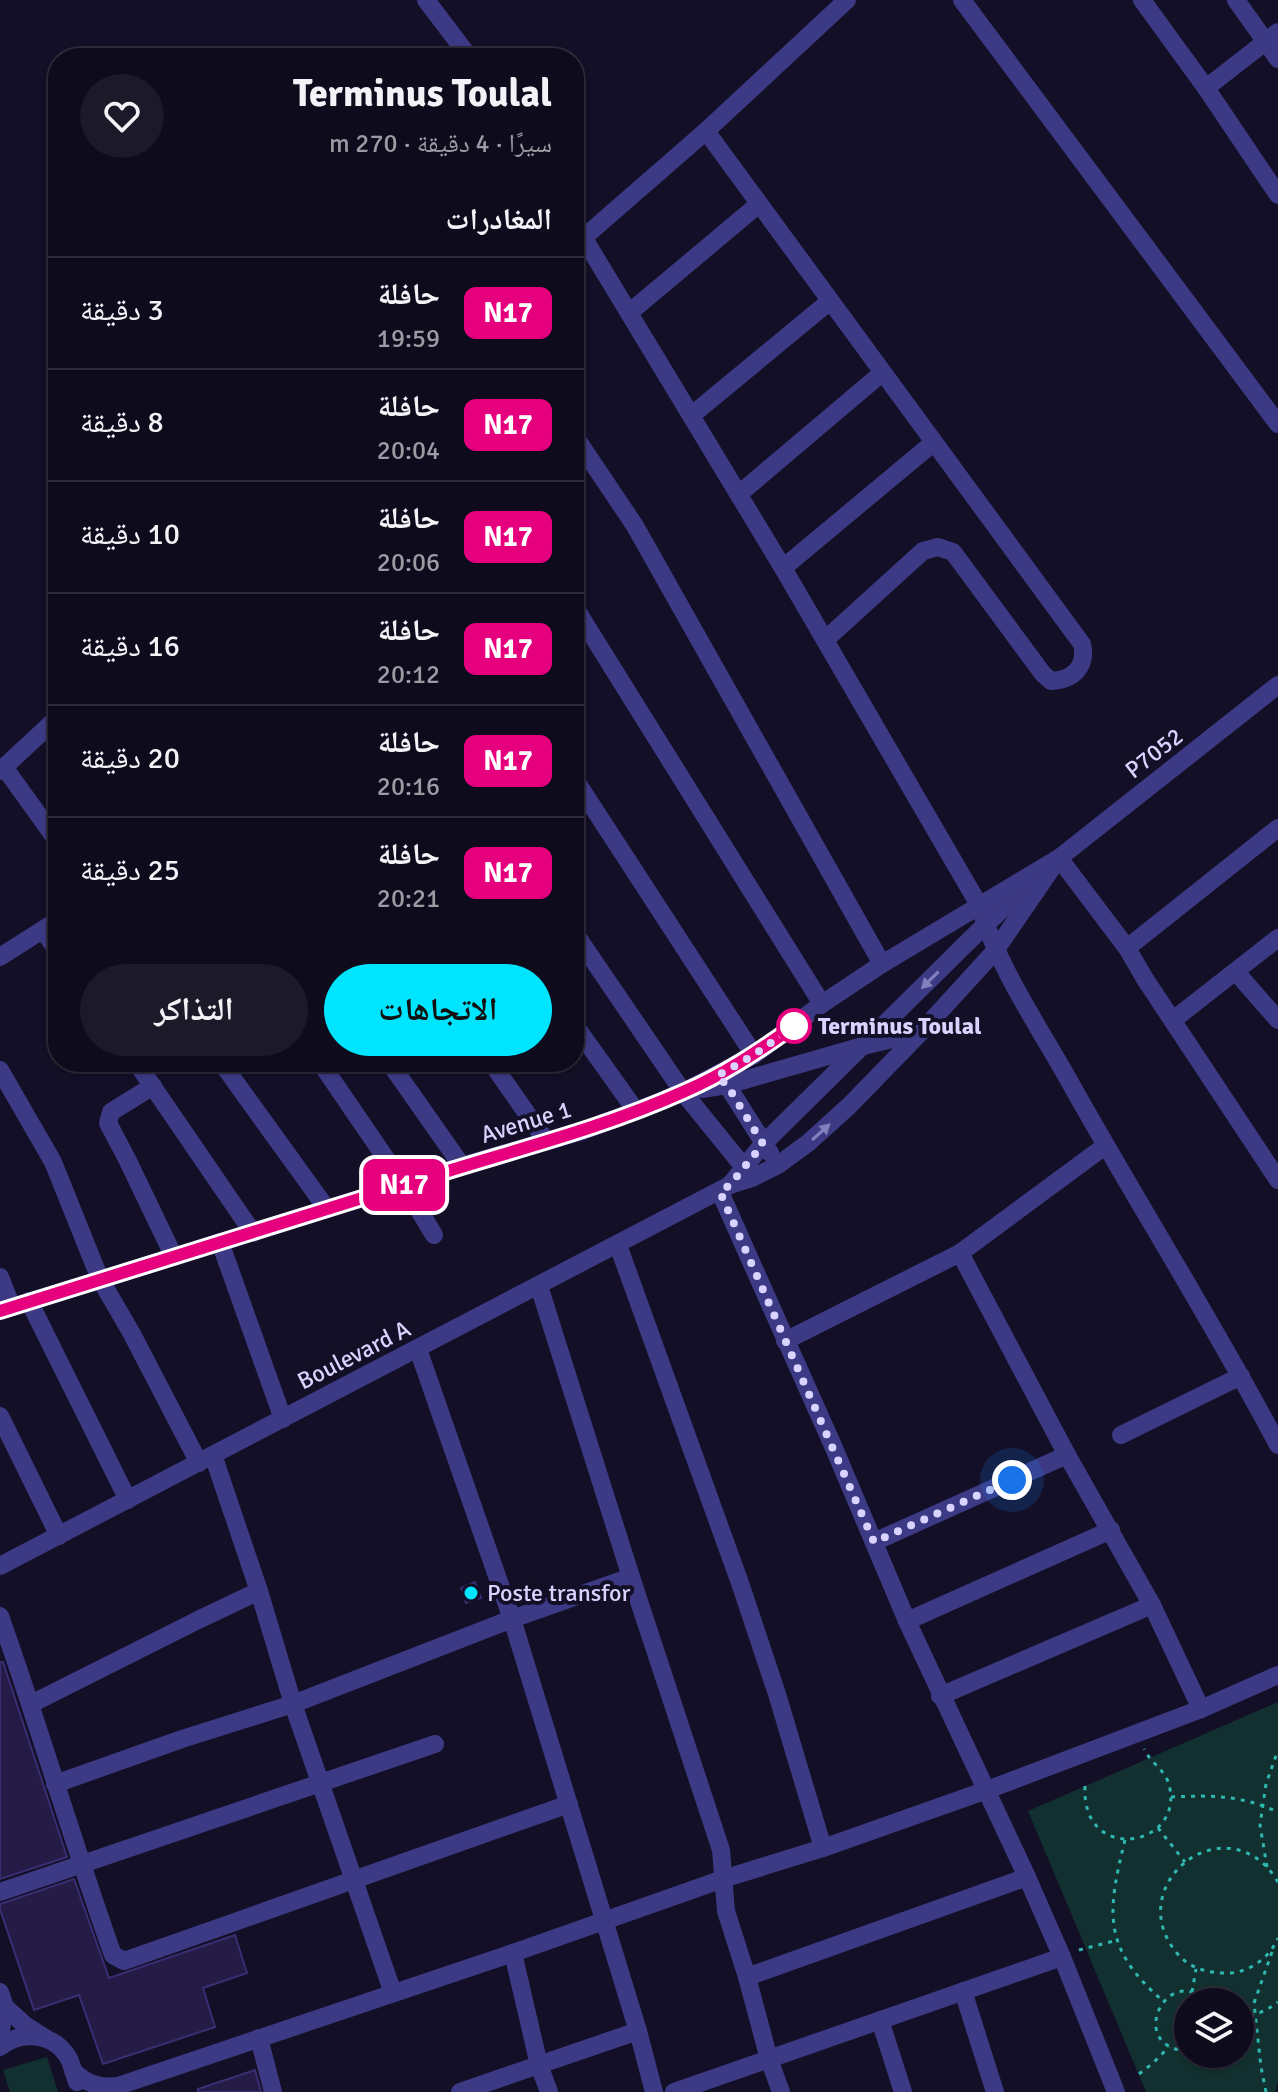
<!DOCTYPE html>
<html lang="ar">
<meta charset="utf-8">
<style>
body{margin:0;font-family:Signika,"Noto Naskh Arabic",sans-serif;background:#1c1929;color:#f1f3f6;direction:rtl;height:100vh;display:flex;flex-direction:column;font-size:30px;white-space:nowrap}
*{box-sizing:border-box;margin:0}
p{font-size:26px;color:#9b9ba3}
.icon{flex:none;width:44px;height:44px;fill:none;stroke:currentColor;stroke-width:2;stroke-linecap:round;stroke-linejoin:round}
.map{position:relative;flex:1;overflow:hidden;direction:ltr}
.details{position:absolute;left:48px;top:48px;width:536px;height:1024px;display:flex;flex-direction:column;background:#0e0b1c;border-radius:32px;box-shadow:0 2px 6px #0004,0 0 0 2px #2e2b3b;direction:rtl}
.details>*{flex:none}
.badge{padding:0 16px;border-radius:12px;font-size:28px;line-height:52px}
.buttons{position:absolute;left:1174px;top:1988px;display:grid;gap:16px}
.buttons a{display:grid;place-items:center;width:80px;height:80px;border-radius:50%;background:#0e0b1c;box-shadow:0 2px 6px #0004,0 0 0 2px #2e2b3b;font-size:40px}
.you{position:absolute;width:40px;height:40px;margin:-20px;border:6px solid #fff;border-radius:50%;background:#1a73e8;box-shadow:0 0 0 12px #1a73e833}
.map>.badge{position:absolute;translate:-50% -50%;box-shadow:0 0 0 4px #fff}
h2{padding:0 32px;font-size:30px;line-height:72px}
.round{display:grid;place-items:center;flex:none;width:84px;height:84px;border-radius:42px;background:#1c1929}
.head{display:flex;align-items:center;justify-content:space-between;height:136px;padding:0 32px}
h1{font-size:38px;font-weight:700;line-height:60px}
.button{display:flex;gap:16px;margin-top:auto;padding:16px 32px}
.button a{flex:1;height:92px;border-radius:48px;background:#00e5ff;color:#111;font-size:32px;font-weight:700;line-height:92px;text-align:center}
.button a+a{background:#1c1929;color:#f1f3f6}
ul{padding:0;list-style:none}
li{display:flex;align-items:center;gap:24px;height:112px;padding:0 32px;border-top:2px solid #2e2b3b}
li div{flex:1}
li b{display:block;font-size:30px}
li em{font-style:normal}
li .badge{min-width:88px;font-weight:700;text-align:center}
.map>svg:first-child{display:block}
</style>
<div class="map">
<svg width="1278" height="2092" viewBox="0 0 1278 2092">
<rect width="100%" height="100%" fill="#130f26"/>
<!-- green -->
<g fill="#12302f" fill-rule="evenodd">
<path d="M1278,1702V2082L1275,2092H1146L1028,1811ZM1188,2002H1240V2054H1188Z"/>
<polygon points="47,2057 58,2092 10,2092 3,2070"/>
</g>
<!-- building -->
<g fill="#241b47" stroke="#3b2d73" stroke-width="2">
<polygon points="475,1582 481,1598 466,1603 461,1588"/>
<polygon points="0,1662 3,1662 67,1857 0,1879"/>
<polygon points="74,1879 109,1978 235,1935 247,1973 203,1988 215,2027 103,2064 79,1995 34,2010 0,1909 0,1904"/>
<polygon points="255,2070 261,2092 198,2092 198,2089"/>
</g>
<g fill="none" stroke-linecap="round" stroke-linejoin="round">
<!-- path -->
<g stroke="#2fb8b0" stroke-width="3" stroke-dasharray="4 6" stroke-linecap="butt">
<path d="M1085,1786C1081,1864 1181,1848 1170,1789C1167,1770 1151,1764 1144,1749"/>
<path d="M1171,1797C1211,1795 1241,1795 1278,1812"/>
<polyline points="1158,1828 1185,1862"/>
<path d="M1125,1840C1107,1913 1102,1948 1163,2001"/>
<polyline points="1267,1867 1260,1825 1266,1784 1278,1750"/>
<path d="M1278,1882C1275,1878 1271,1871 1267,1867C1212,1812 1125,1889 1176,1952C1189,1969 1210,1974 1231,1973C1251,1971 1270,1957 1278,1938"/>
<polyline points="1079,1950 1118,1940"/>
<polyline points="1192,1992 1196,1969"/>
<path d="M1240,2017C1256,2015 1265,2012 1278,2002"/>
<path d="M1188,2051C1125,2048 1167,1961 1207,2002"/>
<polyline points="1139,2074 1153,2063 1169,2047"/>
<polyline points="1266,2092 1261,2067 1254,2003 1272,1952"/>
</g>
<!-- street -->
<g stroke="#3d3a85" stroke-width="18">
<polyline points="426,0 470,58"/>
<polyline points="962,0 1278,424"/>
<polyline points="1142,0 1206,88 1278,195"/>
<polyline points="1236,0 1278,59"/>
<polyline points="1206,88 1278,32"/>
<path d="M706,131L1082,644C1087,666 1074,680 1051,681L1043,674L953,552L938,547L923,551L825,640"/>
<path d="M574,222L783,568L979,905C998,966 1035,1021 1067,1077C1136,1201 1212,1320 1278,1445"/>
<polyline points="574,246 706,131 847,0"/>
<polyline points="630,312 759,204"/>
<polyline points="692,415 830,301"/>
<polyline points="574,435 635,526 882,964"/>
<polyline points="739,494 882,373"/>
<polyline points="783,568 933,443"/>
<polyline points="574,606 822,1004"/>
<polyline points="4,767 58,842"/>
<polyline points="0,771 58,717"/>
<polyline points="574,778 754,1055"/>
<polyline points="1059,858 1127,948 1145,979 1278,1180"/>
<polyline points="43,930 58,952"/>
<polyline points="574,932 683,1092 751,1176"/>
<polyline points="1127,948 1278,828"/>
<polyline points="0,957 58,920"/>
<polyline points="1236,972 1278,1020"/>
<polyline points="1173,1020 1278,938"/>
<polyline points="574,1024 636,1111"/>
<polyline points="136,1062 253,1233"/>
<polyline points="221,1062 327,1209"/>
<polyline points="320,1062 404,1185 434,1235"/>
<polyline points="389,1062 462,1166"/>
<polyline points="491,1062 546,1141"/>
<polyline points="0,1070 53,1162 100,1279 132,1334 199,1463"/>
<polyline points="720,1078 727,1085 770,1153"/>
<polyline points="153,1086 111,1112 108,1123 127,1159 174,1257"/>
<polyline points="702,1089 727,1085 863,1046 921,1032"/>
<polyline points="730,1185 763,1144 985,925 1030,884"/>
<polyline points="720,1192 834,1448 907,1621 1027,1877 1062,1957 1116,2092"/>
<polyline points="220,1242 283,1419"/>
<polyline points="618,1245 740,1583 777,1694 823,1848"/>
<polyline points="960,1253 1067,1455 1152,1605 1201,1709"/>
<polyline points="0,1277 12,1307"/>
<polyline points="539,1286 631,1577 721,1850 726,1911 747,1977 769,2059 781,2092"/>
<polyline points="29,1301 128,1500"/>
<polyline points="0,1311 404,1185 462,1166 582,1131 636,1111 683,1092 754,1055 822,1004 882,964 1059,858 1278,685"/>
<polyline points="785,1341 960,1253 1105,1146"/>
<polyline points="418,1349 512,1619 638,2031 654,2092"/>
<polyline points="0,1416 59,1536"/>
<polyline points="1121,1435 1241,1376"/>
<polyline points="213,1455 259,1591 293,1704 393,1993"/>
<polyline points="874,1542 1067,1455"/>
<polyline points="0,1566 730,1185 752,1178 778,1165 808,1143 849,1106 921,1032 995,951 1056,862"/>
<path d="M0,1616C40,1729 73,1843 113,1955L124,1961L569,1804"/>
<polyline points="907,1621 1111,1530"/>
<polyline points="940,1696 1152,1605"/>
<polyline points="31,1704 198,1620 259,1591"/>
<polyline points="55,1784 182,1739 293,1704 512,1619 631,1577"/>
<polyline points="0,1892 435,1744"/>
<polyline points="513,1953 539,2065 549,2092"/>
<polyline points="747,1977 1027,1877"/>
<polyline points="963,1991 995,2092"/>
<polyline points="0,1992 5,2007 0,2035"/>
<polyline points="5,2007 25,2025 44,2037"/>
<polyline points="880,2020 903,2092"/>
<polyline points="259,2038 273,2092"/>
<path d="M0,2047C21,2030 53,2033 68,2057C72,2064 74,2074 77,2082"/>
<path d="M73,2071C87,2084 99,2088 118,2086L513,1953L723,1879L823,1848L987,1790L1201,1709L1278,1675"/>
<polyline points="460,2092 638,2031"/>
<polyline points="674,2092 1062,1957"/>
</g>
</g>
<!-- one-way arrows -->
<defs><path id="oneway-solid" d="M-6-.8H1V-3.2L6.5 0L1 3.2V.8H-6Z" transform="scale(2)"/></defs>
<g fill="#837fbc">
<use href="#oneway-solid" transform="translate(930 980) rotate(135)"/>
<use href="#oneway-solid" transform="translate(821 1132) rotate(-42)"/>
</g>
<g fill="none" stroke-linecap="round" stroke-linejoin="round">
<defs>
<path id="line" d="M0,1311L404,1185C497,1154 594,1132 683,1092C723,1075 759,1051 794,1026"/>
</defs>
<!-- line casing -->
<use href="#line" stroke="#fff" stroke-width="18"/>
<!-- line -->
<use href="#line" stroke="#e6007e" stroke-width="12"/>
<!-- walk -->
<polyline stroke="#d9d4ff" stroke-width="8" stroke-dasharray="0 14.4" points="794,1026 754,1055 717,1076 727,1085 763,1144 730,1185 720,1192 874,1542 1012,1480"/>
</g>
<!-- markers -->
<circle fill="#fff" stroke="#e6007e" stroke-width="4" cx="794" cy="1026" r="16"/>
<circle fill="#00e5ff" stroke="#130f26" stroke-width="3" cx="471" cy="1593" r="8"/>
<g text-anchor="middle" stroke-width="8" stroke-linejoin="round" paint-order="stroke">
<!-- street labels -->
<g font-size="24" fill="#d9d4ff" stroke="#130f26">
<text transform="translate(1154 753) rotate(-38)" y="8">P7052</text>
<text transform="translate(526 1122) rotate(-17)" y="8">Avenue 1</text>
<text transform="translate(354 1355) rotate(-27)" y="8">Boulevard A</text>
</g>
<!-- stop labels -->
<g font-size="24" font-weight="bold" fill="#d9d4ff" stroke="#130f26" text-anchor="start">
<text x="818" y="1034">Terminus Toulal</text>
</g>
<!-- poi labels -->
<g font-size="24" fill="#d9d4ff" stroke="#130f26" text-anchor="start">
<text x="487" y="1601">Poste transfor</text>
</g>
</g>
</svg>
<div class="buttons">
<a><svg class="icon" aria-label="layers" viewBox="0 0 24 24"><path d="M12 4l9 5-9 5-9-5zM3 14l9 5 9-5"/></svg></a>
</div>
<div class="you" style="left:1012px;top:1480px"></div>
<b class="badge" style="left:404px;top:1185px;background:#e6007e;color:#fff">N17</b>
<section class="details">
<div class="head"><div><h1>Terminus Toulal</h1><p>سيرًا · 4 دقيقة · 270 m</p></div><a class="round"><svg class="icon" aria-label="heart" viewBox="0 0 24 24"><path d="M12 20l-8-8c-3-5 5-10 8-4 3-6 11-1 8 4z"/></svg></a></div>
<h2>المغادرات</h2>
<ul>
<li><span class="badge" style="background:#e6007e;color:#fff">N17</span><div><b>حافلة</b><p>19:59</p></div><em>3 دقيقة</em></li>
<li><span class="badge" style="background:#e6007e;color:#fff">N17</span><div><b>حافلة</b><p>20:04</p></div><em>8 دقيقة</em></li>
<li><span class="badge" style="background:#e6007e;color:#fff">N17</span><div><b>حافلة</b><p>20:06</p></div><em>10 دقيقة</em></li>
<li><span class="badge" style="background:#e6007e;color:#fff">N17</span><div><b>حافلة</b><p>20:12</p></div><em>16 دقيقة</em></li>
<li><span class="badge" style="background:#e6007e;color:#fff">N17</span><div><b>حافلة</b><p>20:16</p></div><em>20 دقيقة</em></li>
<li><span class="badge" style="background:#e6007e;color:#fff">N17</span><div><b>حافلة</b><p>20:21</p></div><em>25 دقيقة</em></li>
</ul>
<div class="button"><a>الاتجاهات</a><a>التذاكر</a></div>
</section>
</div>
